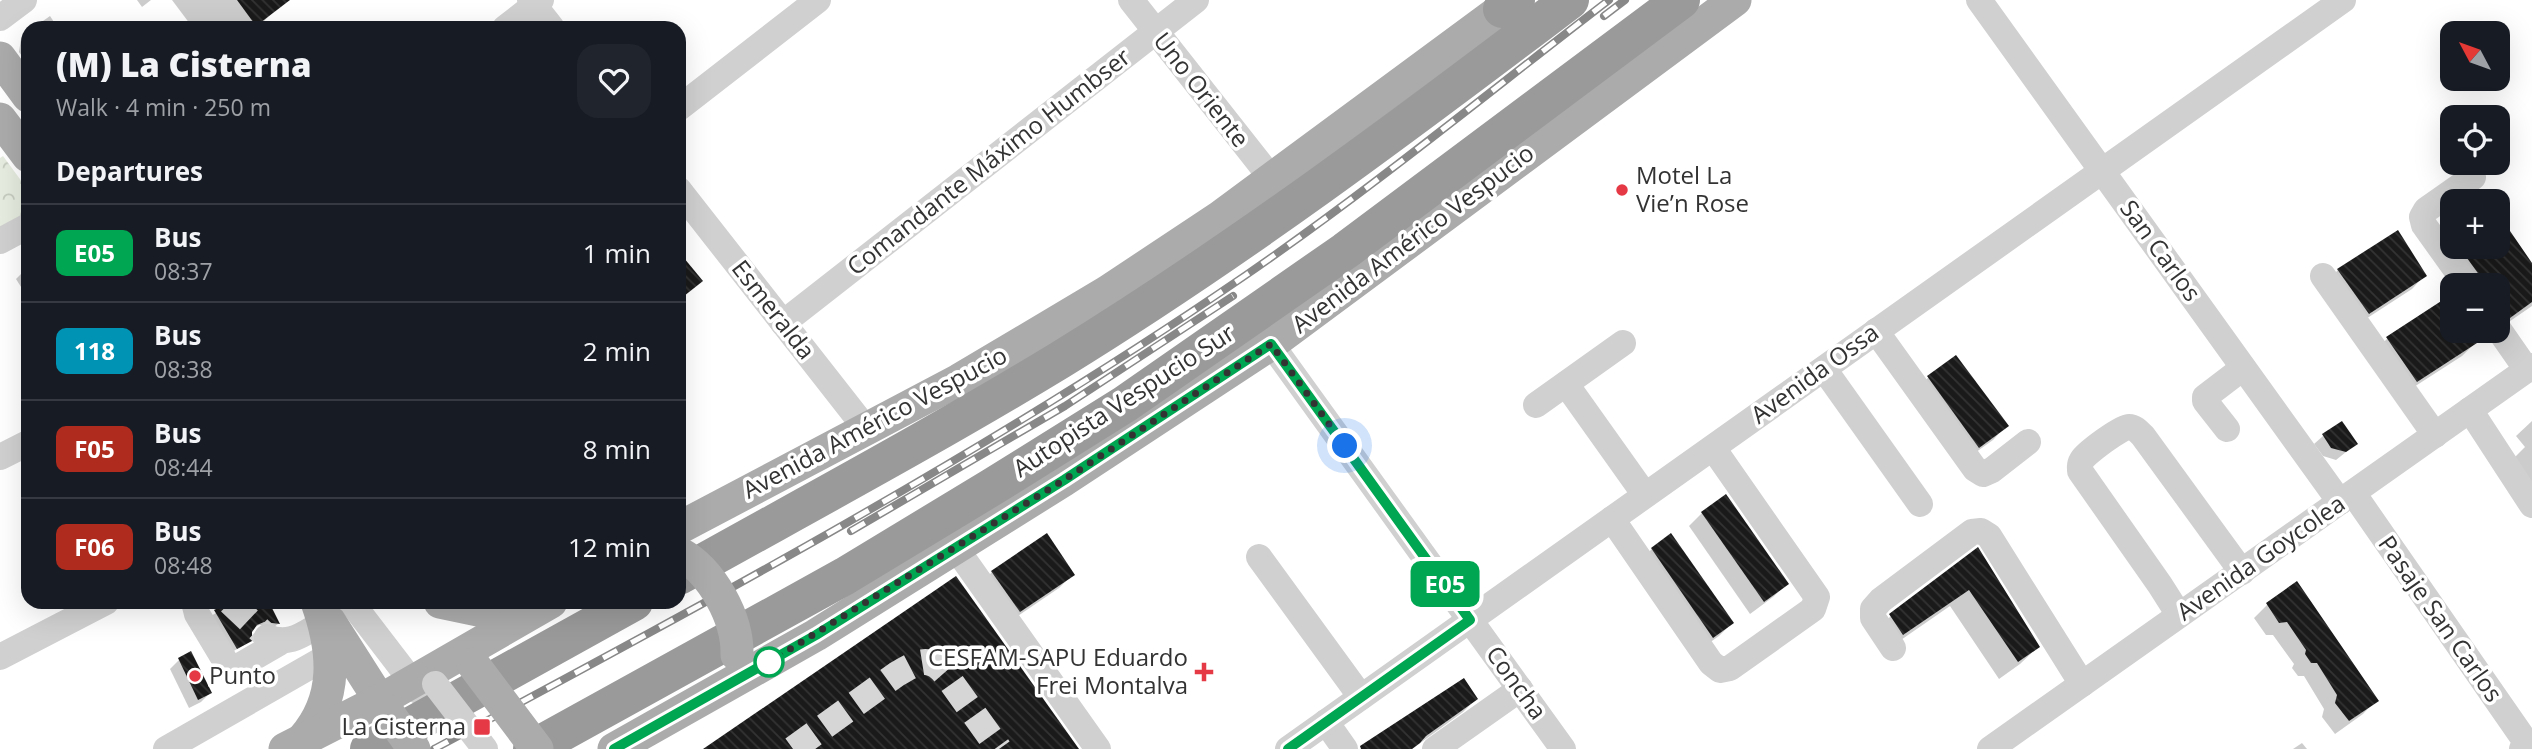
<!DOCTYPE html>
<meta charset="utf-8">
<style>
body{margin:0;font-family:"Open Sans",sans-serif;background:#20242c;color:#f1f3f6;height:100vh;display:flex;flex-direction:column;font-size:26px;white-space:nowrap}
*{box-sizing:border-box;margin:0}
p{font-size:23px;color:#9ea1a6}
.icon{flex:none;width:38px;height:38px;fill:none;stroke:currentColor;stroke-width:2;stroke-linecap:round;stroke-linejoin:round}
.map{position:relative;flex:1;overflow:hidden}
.details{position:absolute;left:21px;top:21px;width:665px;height:588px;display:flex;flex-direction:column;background:#171b24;border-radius:21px;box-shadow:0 7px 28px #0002}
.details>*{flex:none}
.badge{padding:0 14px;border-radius:10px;font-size:24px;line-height:46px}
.needle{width:46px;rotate:311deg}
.fabs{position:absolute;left:2440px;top:21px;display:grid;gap:14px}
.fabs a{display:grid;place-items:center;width:70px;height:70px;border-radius:14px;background:#171b24;box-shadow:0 7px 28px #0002;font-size:35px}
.you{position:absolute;width:35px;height:35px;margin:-18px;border:5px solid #fff;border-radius:50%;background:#1a73e8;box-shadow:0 0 0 10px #1a73e833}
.map>.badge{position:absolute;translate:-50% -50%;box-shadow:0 0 0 4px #fff}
h2{padding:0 35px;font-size:26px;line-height:63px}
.round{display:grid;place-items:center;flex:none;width:74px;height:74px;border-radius:21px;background:#20242c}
.overview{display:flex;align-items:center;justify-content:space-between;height:119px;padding:0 35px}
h1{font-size:33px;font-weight:800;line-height:52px}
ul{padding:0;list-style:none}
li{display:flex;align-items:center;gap:21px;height:98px;padding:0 35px;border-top:2px solid #363941}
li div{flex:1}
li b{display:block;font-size:26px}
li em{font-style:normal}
li .badge{min-width:77px;font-weight:700;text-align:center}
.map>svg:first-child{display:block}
</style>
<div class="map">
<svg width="2532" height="749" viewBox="0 0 2532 749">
<defs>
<pattern id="park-crowns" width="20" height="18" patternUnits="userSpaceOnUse" patternTransform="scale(1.75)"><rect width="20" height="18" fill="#e6ecdf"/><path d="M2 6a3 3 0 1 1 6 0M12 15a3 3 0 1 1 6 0" fill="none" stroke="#c6cbc0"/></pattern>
<pattern id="building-back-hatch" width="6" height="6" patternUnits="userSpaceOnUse" patternTransform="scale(1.75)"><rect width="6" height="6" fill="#1a1a1a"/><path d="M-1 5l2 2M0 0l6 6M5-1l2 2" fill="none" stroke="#333"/></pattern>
</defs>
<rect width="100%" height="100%" fill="#fff"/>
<!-- park -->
<polygon fill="url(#park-crowns)" points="3,156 28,190 28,215 0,229 0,158"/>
<!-- shadow -->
<g fill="#0003">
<polygon points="137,0 151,0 142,7"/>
<polygon points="172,0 275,0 279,6 257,28 193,28"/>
<polygon points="50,16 58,28 33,28"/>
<polygon points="28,32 28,64 19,52 21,39"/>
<polygon points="2483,194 2488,201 2472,201"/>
<polygon points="2452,215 2452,247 2497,247 2532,266 2532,306 2497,330 2497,285 2456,285 2424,240"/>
<polygon points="28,267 28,298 16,279"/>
<polygon points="2338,270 2425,275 2412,289 2355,326 2325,284"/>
<polygon points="2447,299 2452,331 2467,331 2475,343 2462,356 2403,394 2373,352 2387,339"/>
<polygon points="1929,377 2006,426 1993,440 1965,460 1915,390"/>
<polygon points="2532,421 2532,483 2507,465 2525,447 2516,436"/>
<polygon points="2323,436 2356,444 2336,460 2323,456 2314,444"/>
<polygon points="1702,513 1787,584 1773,597 1750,614 1689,526"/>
<polygon points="1652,549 1732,623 1719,636 1699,650 1638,562"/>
<polygon points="1977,550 2038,647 2020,664 1999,679 1950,606 1885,651 1873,633 1891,616"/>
<polygon points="992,572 1072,575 1059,588 1006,624 979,586"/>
<polygon points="2296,583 2376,700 2363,714 2335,734 2322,717 2324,709 2304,676 2298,676 2292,668 2294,664 2273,635 2266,635 2254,618 2267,605"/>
<polygon points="234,602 267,602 278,624 274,627 259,625 253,628 246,644 232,652 211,616"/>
<polygon points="179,660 210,693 201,702 189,708 170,669"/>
<polygon points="1476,699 1463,712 1412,749 1361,749"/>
<polygon points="2302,743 2307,749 2293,749"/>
</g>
<!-- building -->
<g fill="url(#building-back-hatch)">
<polygon points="237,0 290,0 256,26"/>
<polygon points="2497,212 2532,263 2532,302 2510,318 2497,312 2497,285 2482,285 2480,276 2459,247 2497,247"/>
<polygon points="2398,230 2427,276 2369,314 2337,269"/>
<polygon points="679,252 703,281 679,300"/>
<polygon points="2452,294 2452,331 2470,331 2477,343 2417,382 2386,337"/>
<polygon points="1956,355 2009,426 1979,448 1927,376"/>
<polygon points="2342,421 2358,444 2346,452 2331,448 2322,434"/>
<polygon points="1726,494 1789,584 1764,602 1701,512"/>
<polygon points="1047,533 1075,575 1020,612 991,571"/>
<polygon points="1671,533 1734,623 1713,638 1651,548"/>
<polygon points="1978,547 2040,647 2018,662 1969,590 1903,635 1889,614"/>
<polygon points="956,576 1079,749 703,749"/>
<polygon points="2297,581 2379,701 2349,721 2335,703 2337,695 2317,663 2311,663 2305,654 2306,650 2287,622 2279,623 2266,603"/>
<polygon points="230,602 269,602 280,624 264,622 257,625 252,632 252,641 237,649 214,610"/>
<polygon points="191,651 212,693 198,700 178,658"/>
<polygon points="1464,678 1478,699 1426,736 1420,743 1412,749 1361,749 1360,746"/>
</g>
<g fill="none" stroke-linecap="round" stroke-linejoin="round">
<!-- minor-tunnel -->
<g stroke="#d6d6d6" stroke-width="26" stroke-dasharray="26 13" stroke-linecap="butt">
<polyline points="230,602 267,637"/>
<path d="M793,749L897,674C918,662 929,654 946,675L999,749"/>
</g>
<!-- minor -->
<g stroke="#d0d0d0" stroke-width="26">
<polyline points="530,0 552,28"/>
<polyline points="1131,0 1272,179"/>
<polyline points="1979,0 2340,502"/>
<polyline points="0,18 24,0"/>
<polyline points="505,28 541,0"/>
<polyline points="679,108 818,0"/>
<polyline points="679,190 867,430"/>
<polyline points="0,241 28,226"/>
<polyline points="2323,276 2435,435"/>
<polyline points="2467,285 2424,225 2422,217 2426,210 2473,177"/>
<polyline points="783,323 1196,0"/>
<polyline points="2497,327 2527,370"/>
<polyline points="1876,331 1975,469 1983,474 1992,470 2028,442"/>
<polyline points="1271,344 1563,749"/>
<polyline points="1824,369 1920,504"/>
<polyline points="1566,384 1645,495"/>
<polyline points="1536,405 1623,343"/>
<polyline points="2470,410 2532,505"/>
<polyline points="2227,429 2205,401 2205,397 2243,368"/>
<polyline points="0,457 28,443"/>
<polyline points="2353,493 2528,745 2522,749"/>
<polyline points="1612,519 1711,663 1720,670 1730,668 1813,609 1817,597 1713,448"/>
<polyline points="955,547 1098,749"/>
<polyline points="1259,557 1361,697"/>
<polyline points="194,602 197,614 230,669 234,669 279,643"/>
<polyline points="351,602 420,692"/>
<path d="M2179,615L2160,585L2080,471C2080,465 2079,465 2082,460C2086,453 2121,427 2129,427C2135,427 2139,432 2143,436L2242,572"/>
<path d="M267,637C290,647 304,633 324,622"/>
<polyline points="1893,648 1873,618 1873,609 1881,600 1972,532 1981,531 1989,536 2082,684"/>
<polyline points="0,657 106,602"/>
<polyline points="1326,722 1345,749"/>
<polyline points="166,749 330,655"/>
<polyline points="1288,749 2343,0"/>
<polyline points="1435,749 1520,689"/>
<polyline points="1990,749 2532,366"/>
</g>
<!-- major -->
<g stroke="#ababab" stroke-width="33">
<polyline points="0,58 28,96"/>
<polyline points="0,119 28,156"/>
<polyline points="679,528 959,380 1107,292 1220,217 1514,0"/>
<polyline points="440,602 483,611 532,610"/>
<polyline points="330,622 386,710"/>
<path d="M303,739C339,698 334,650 317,602"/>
<polyline points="285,749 379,701 551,602"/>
<polyline points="614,749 816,635 1064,480 1271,344 1735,0"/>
</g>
<!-- highway -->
<g stroke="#9a9a9a" stroke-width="38">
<polyline points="1502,9 1516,0"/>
<path d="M679,576C806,505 935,436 1060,360C1237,251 1404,126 1570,0"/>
<polyline points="369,749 634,602"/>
<polyline points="532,749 845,576 992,487 1125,404 1345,251 1681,0"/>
</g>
<defs>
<g id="rail">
<polyline points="1604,16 1625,0"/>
<polyline points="851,531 1065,406 1233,296"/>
<path d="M434,749C710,601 988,452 1246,275C1371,189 1489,92 1609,0"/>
</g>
</defs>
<!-- rail casing -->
<use href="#rail" stroke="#888" stroke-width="8"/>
<!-- rail -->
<use href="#rail" stroke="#fff" stroke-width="5" stroke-dasharray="16" stroke-linecap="butt"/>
<!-- minor-bridge -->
<polyline stroke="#d0d0d0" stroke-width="26" points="435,684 485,749"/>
<!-- major-bridge -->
<g stroke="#ababab" stroke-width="33">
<path d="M679,553C712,571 738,618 737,655"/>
<polyline points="473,664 537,749"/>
<polyline points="386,710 414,749"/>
</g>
</g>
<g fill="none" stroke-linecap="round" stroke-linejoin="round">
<defs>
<polyline id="line" points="614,749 816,635 1064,480 1271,344 1470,620 1288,749"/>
</defs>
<!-- line casing -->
<use href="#line" stroke="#fff" stroke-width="16"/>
<!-- line -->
<use href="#line" stroke="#00a651" stroke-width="10"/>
<!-- walk -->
<polyline stroke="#333" stroke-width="7" stroke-dasharray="0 12.6" points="769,662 1064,480 1271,344 1345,446"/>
</g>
<!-- markers -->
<g fill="#e63946" stroke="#fff" stroke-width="2.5">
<circle cx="1622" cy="190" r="7"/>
<path d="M1200.5 661.5h7v7h7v7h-7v7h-7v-7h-7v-7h7z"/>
<circle cx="195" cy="676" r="7"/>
<rect x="473" y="718" width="18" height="18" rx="3.5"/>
</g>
<circle fill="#fff" stroke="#00a651" stroke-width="3.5" cx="769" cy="662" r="14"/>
<g text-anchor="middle" stroke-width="7" stroke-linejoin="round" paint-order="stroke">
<!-- street labels -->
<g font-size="24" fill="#333" stroke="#fff">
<text transform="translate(1201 90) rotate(52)" y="8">Uno Oriente</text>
<text transform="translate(989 162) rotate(-38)" y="8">Comandante Máximo Humbser</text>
<text transform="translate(1413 239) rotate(-37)" y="8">Avenida Américo Vespucio</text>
<text transform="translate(2160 251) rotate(54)" y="8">San Carlos</text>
<text transform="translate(773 310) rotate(52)" y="8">Esmeralda</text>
<text transform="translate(1815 374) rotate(-36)" y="8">Avenida Ossa</text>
<text transform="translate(1124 401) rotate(-33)" y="8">Autopista Vespucio Sur</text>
<text transform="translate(875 423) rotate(-28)" y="8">Avenida Américo Vespucio</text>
<text transform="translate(2261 558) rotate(-35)" y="8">Avenida Goycolea</text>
<text transform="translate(2440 619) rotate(55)" y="8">Pasaje San Carlos</text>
<text transform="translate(1516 683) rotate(54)" y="8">Concha</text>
</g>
<!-- poi labels -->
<g font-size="24" fill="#333" stroke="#fff" text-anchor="start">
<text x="1636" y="184">Motel La<tspan x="1636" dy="28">Vie’n Rose</tspan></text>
<text x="1188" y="666" text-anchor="end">CESFAM-SAPU Eduardo<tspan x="1188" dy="28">Frei Montalva</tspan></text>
<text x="209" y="684">Punto</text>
<text x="466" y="735" text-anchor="end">La Cisterna</text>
</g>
</g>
</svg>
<div class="fabs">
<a><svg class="needle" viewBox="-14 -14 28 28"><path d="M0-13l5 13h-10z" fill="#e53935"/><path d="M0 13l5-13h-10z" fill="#9ea1a6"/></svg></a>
<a><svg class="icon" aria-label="locate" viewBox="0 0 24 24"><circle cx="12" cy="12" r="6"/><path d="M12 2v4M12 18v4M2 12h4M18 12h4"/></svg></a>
<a>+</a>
<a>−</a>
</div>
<div class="you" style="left:1345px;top:446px"></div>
<b class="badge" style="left:1445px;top:584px;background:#00a651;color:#fff">E05</b>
<section class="details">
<div class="overview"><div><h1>(M) La Cisterna</h1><p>Walk · 4 min · 250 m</p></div><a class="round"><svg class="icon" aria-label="heart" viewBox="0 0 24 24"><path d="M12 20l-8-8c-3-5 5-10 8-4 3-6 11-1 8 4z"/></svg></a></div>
<h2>Departures</h2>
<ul>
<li><span class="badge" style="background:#00a651;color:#fff">E05</span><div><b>Bus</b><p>08:37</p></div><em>1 min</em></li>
<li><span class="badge" style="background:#0093b3;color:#fff">118</span><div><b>Bus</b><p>08:38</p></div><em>2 min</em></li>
<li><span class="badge" style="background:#af2b1e;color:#fff">F05</span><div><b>Bus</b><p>08:44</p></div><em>8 min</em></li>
<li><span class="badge" style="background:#af2b1e;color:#fff">F06</span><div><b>Bus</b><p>08:48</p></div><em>12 min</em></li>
</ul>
</section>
</div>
